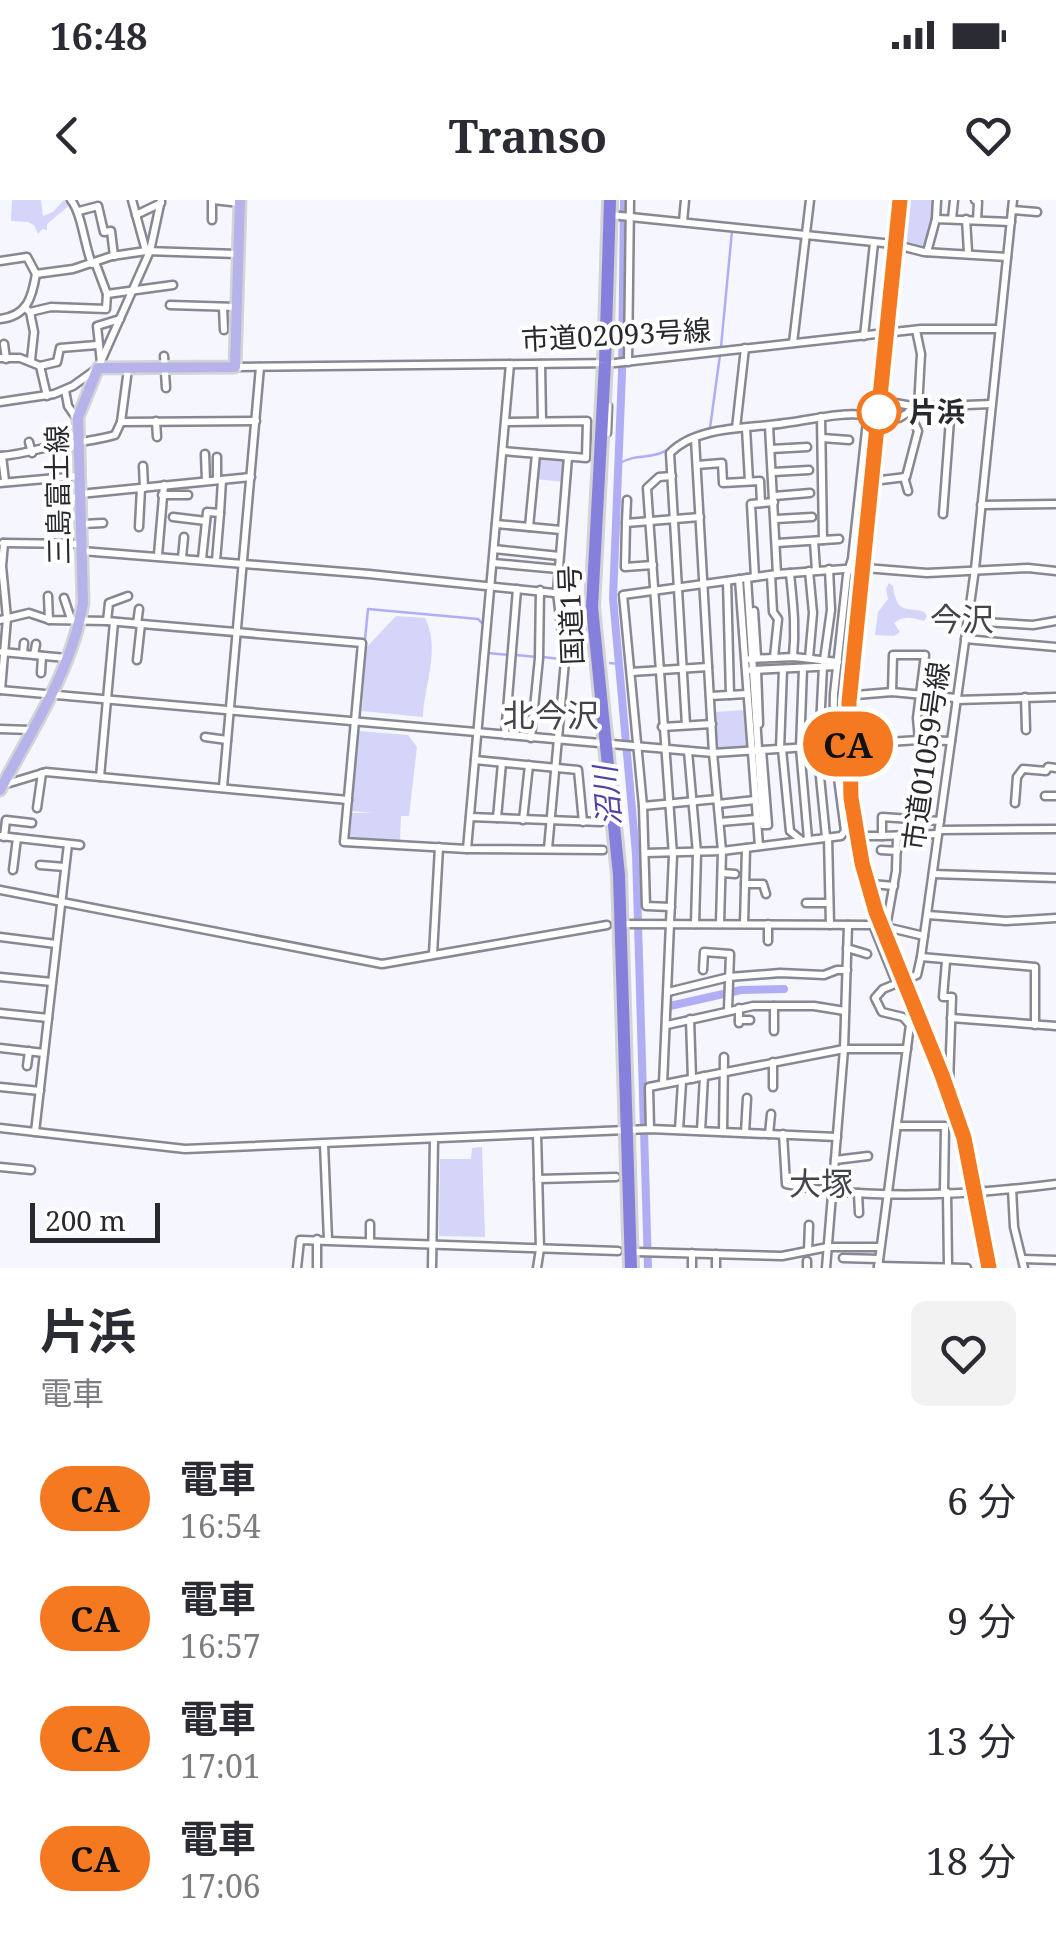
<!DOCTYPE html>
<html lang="ja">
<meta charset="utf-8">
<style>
body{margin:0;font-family:"Noto Serif","Noto Sans JP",serif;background:#f2f2f3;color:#2b2b33;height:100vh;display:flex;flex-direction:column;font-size:38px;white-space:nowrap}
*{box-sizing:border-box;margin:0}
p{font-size:32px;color:#7c7c81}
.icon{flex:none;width:55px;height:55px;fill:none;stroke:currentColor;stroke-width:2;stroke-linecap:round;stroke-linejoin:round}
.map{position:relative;height:1068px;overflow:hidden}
.side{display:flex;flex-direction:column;background:#fff;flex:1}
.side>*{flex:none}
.badge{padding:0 20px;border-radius:32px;font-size:35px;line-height:65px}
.scale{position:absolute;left:30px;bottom:25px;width:130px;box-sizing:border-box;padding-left:10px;border:5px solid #28292d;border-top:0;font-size:28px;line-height:35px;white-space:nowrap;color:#28292d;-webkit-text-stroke:8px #fff;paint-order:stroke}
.map>.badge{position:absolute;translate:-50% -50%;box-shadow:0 0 0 5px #fff}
.round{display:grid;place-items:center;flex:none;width:105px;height:105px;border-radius:15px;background:#f2f2f3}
.overview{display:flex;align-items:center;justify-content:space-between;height:170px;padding:0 40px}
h1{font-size:48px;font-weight:700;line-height:75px}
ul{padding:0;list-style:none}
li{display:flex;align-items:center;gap:30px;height:120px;padding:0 40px}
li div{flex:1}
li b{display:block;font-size:38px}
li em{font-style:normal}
li .badge{min-width:110px;font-weight:700;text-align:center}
.status{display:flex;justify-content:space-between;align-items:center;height:70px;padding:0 50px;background:#fff;direction:ltr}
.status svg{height:28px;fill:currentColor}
header{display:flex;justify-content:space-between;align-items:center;height:130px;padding:0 40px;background:#fff;font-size:45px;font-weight:700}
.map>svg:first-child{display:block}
</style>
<div class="status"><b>16:48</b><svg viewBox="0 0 49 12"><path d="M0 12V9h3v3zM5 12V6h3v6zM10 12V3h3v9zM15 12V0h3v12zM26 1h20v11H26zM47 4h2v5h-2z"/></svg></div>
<header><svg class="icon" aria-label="back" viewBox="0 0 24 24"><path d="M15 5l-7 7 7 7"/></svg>Transo<svg class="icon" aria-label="heart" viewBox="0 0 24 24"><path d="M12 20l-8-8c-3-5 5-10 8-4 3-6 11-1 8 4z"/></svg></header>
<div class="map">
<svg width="1056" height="1068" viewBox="0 0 1056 1068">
<rect width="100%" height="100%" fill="#f6f6ff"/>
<!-- green -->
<g fill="#d4d5f9">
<polygon points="12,0 41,0 43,16 53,12 64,0 71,4 47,24 47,30 42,29 38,34 34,25 28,22 11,21"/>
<polygon points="905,0 935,0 934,21 925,50 900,43"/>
<polygon points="539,256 564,258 564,282 535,279"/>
<path d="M889,383L893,386C897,415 905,406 924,412L927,416L924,421C913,418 904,415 894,423L900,432L894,436L875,435L878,412L888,399L886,389Z"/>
<path d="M396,416L425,418C441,450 424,484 423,517L362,511L366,448Z"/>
<polygon points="745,510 747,548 719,551 716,548 714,512"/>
<polygon points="359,531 408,535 417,547 409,616 401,616 400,641 350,638 352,613 373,613 352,611"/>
<polygon points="482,947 485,1037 439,1036 440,959 471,959 472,948"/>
</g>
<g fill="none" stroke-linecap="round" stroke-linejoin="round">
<!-- stream -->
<g stroke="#afaef4" stroke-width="2.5">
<polyline points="721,147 732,31"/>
<polyline points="693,235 710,228 720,155"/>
<path d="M618,264C643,250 651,264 677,243"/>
<polyline points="365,439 368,409 478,419 483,424"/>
<polyline points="488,453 509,455"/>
<polyline points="516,455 537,457"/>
<polyline points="542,457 561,459"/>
<polyline points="568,460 577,460"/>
<polyline points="610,463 620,464"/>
</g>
<!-- river -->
<g stroke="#afaef4" stroke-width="8">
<polyline points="624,0 622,173 613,398 636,654 648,1068"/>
<polyline points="670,806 741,790 784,789"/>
</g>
<defs>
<g id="minor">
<path d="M71,0C82,14 84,44 92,64"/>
<polyline points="132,0 146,51"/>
<polyline points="213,0 240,3"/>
<polyline points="975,0 978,2 977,20"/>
<polyline points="1012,10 1037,12"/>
<polyline points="79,11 98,6 104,32 111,31 114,56"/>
<polyline points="136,15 161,3"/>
<polyline points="611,15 893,44 924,52 1007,57"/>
<polyline points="936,19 937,0"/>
<polyline points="952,19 954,0"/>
<polyline points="966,19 968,52"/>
<polyline points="212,20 212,0"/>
<polyline points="683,22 685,0"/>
<polyline points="927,52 936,19 1011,22"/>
<polyline points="0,61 27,57 36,74"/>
<polyline points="95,62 107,94"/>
<polyline points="170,105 236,107"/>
<polyline points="223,107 224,130"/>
<polyline points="25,108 30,112 51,107 106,109 107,94 173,85"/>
<polyline points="30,112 34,132 31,160"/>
<path d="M0,119C27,116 32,98 36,74L73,69L112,56L146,51L237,54"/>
<polyline points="916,130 921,154 918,207"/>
<polyline points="864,136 874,43"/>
<polyline points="793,143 810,0"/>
<polyline points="4,144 6,159"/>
<polyline points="164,156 166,188"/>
<polyline points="0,158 20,158 40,166 47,196"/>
<polyline points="628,162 630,0"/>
<polyline points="101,163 97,126 120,119"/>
<polyline points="541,164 542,221"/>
<polyline points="40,166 57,162 60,148 97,145"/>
<polyline points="236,167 615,163 921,129 999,129"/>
<polyline points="128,169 121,222 256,221"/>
<polyline points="65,190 68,206 77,219"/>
<polyline points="0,202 54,194 73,186 98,168 150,51 161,0"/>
<polyline points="918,207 899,218 891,212 895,203 918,207 991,204"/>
<polyline points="821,217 823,340"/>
<polyline points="156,221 157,237"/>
<polyline points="769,226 777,374"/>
<polyline points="736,228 745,148"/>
<polyline points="746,228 749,281"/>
<polyline points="607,233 608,206"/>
<polyline points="822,238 849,240"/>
<polyline points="695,239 713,553 722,651 720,724"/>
<polyline points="29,242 32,253"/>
<polyline points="771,249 807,247"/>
<polyline points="503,251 586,258 587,221 506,222"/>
<polyline points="205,254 206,281"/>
<path d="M0,256C21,255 37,249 57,245C77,242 95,241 115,235L121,222"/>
<polyline points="2,256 5,281"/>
<polyline points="217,257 217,280"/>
<polyline points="697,265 722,263 723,283 760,281 761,303"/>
<polyline points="143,266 144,288"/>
<polyline points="773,272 809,270"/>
<polyline points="904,277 908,291"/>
<polyline points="881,280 906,277 918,231 909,211"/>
<polyline points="0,283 79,276"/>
<polyline points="80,294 251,277"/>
<polyline points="162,295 188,295"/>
<polyline points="774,296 810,293"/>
<polyline points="49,300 80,297"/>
<polyline points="981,305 1056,304"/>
<polyline points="220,313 222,280"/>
<polyline points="943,314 951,206"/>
<polyline points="173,317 206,321"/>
<polyline points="776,319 812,317"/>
<polyline points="626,322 627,300"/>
<polyline points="82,324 103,323"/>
<polyline points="496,324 561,330"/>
<polyline points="139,327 141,288"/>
<polyline points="529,327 536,254"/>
<polyline points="814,341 816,370"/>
<polyline points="3,343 80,344"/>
<polyline points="777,343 839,339"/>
<polyline points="494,349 559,356"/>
<polyline points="82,351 369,374 564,394"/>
<polyline points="158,355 164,285"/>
<polyline points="182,358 184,337"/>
<polyline points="202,359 207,312 220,313 216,361"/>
<polyline points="493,363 558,369"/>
<polyline points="653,365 625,367 626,323 700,317"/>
<polyline points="865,368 927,373 1028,368 1056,371"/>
<path d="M790,373C793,405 796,424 793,457"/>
<polyline points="771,375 773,412 778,419 774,457"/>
<polyline points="755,377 751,304 774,302"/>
<polyline points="747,378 763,625 768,625 762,550"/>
<polyline points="739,379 759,646"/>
<polyline points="727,381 730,495"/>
<polyline points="48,396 49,420"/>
<polyline points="64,398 71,419"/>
<polyline points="754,411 757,457"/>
<polyline points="0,420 29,413 50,420 107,421 362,443 344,642 467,649 603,650"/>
<polyline points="107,421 109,403 128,396"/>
<polyline points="967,421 1033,425 1056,421"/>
<polyline points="137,424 139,409"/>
<polyline points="965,439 1056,447"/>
<polyline points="2,452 66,458"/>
<polyline points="23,454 24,443"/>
<polyline points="34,455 36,444"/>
<polyline points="809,458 813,413 809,371"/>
<polyline points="750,459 794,457 838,462"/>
<polyline points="137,460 141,424"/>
<polyline points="824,460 831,410 829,369"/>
<polyline points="803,468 800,548 808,639"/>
<polyline points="751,470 837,466"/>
<polyline points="757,470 759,524"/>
<polyline points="631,472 708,467"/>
<polyline points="41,473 42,456"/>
<polyline points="0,490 713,553 919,540 951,541"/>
<polyline points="1,490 7,418 2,366 4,343"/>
<polyline points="892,492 893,455 925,455 917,518 919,540"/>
<polyline points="856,495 892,492 956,498"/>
<polyline points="710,496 747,494"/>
<polyline points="1025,497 1026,530"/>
<polyline points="956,500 1056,497"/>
<polyline points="662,527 712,524"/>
<polyline points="0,529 31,530"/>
<polyline points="505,535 517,389"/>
<polyline points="205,537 227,540"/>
<polyline points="531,538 539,458 540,390"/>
<polyline points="817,547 826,637"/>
<polyline points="819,547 823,466"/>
<polyline points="780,549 783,469"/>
<polyline points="782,549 790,631 801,640"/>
<polyline points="688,551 697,653 695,724"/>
<polyline points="475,560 578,570 583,622"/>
<polyline points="100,577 114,422"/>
<polyline points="3,585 46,572 348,600"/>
<polyline points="223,587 260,167"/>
<polyline points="1045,596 1056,596"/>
<polyline points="1015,603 1017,577 1023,569 1046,571 1048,567 1056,568"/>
<polyline points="718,604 755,600"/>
<polyline points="643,606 717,599"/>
<polyline points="37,608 42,573"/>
<polyline points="470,617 601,622"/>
<polyline points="497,618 502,563"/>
<polyline points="523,620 529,565"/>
<polyline points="720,622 756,619"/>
<polyline points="939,630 1056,629"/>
<polyline points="0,636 80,645"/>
<polyline points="861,636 882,636 882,617 940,621"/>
<polyline points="882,636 938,634"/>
<polyline points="897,636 896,671 886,727 924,736"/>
<polyline points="4,637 6,620 32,623"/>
<polyline points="828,637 830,725"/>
<polyline points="467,649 510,164"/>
<polyline points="548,649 565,461 557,392 568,257"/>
<polyline points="881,650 897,651"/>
<path d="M645,653L722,651L841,636L845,631L833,540L834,494L847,375L852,359L867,221L865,215C838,212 812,220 785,223C750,229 697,225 670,253L686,525"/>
<polyline points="40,665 65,667"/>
<polyline points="13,670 17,638"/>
<polyline points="722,673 735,674"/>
<polyline points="933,674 1056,678"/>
<polyline points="745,684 763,684 766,694"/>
<polyline points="871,684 894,686"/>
<polyline points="0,690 382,764 607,725"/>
<polyline points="806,703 829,703"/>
<polyline points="671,707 646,706 643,606 623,395 777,374 858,368"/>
<polyline points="928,715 1006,721 1056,718"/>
<polyline points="622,724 873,725 896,782"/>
<polyline points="744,724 746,648"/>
<polyline points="768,724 768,741"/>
<polyline points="0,737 56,744"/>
<polyline points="847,748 867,754"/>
<polyline points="433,754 439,647"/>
<polyline points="921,757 1035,767 1035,825"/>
<polyline points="946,761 943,797 952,797 949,883 980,990 992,1068"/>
<polyline points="703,770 704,752 730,754 728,810"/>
<polyline points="0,777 52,782"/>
<polyline points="668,792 729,777 780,773 824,775 837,770 847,770"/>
<polyline points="0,813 48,818"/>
<polyline points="951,818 1056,826"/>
<polyline points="690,819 692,879"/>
<polyline points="739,820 750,820"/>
<polyline points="739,823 739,808"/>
<polyline points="667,825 753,806 814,806 845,811"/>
<polyline points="774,831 774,806"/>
<polyline points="0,848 44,853"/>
<polyline points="27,866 29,851"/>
<polyline points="663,884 673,655 647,288 659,277 672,276"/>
<polyline points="0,887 40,891"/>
<polyline points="773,887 773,862"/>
<polyline points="897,926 945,926 944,991"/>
<polyline points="0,928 185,949 650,929 837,937"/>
<polyline points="650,929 649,887 844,849 907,849"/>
<polyline points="679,930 682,882"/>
<polyline points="701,931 704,876"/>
<polyline points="35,932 68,644"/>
<polyline points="723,932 724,857"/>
<polyline points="745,933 747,898"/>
<polyline points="537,934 540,1049 537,1068"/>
<polyline points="769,934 771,914"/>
<path d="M783,934L786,984C870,1001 970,995 1056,984"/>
<polyline points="324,944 328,1040"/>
<polyline points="835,960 868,956"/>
<polyline points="0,967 31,970"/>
<polyline points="538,979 616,977"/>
<polyline points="1012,989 1014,1027 1024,1068"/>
<polyline points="947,992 948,1066"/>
<polyline points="858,993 859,1013"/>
<polyline points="370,1042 370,1024"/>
<polyline points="808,1051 809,1025"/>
<polyline points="637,1052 782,1056 828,1047 879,1047"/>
<polyline points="843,1058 879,1059"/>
<polyline points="1023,1059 1056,1060"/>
<polyline points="878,1066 967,1068"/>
<polyline points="297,1068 300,1040 618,1051"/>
<polyline points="317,1068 317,1039"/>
<polyline points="432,1068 434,939"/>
<polyline points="692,1068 692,1053"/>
<polyline points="716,1068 716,1054"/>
<polyline points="807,1068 807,1061"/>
<polyline points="826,1068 844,849 848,725"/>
<polyline points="878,1068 910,825 903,817 882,812 875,798 883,789 917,775 921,757 975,369 1013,0"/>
</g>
<path id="major" d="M0,590C31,531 72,470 83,403L78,217L98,168L235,167L240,0"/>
<polyline id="highway" points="610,0 605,163 592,407 619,675 631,1068"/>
</defs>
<!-- minor casing -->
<use href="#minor" stroke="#888892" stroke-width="11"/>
<!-- major casing -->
<use href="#major" stroke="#d4d4d5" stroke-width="15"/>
<!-- highway casing -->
<use href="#highway" stroke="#d4d4d5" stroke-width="18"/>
<!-- minor -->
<use href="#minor" stroke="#fff" stroke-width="6"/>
<!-- major -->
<use href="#major" stroke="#b6b3ea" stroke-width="10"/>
<!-- highway -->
<use href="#highway" stroke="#8580dc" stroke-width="12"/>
<defs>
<polyline id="rail" points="900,0 849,502 851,599 862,663 876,712 942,875 963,939 989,1068"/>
</defs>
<!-- rail casing -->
<use href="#rail" stroke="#46474b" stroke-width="6"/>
<!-- rail -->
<use href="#rail" stroke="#fff" stroke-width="2.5" stroke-dasharray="8" stroke-linecap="butt"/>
</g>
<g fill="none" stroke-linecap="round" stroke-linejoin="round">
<defs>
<polyline id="line" points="900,0 849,502 851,598 862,663 876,712 942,875 964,938 989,1068"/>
</defs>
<!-- line casing -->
<use href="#line" stroke="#fff" stroke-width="22"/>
<!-- line -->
<use href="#line" stroke="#f47921" stroke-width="15"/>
</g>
<!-- markers -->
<circle fill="#fff" stroke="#f47921" stroke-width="5" cx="879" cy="212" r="20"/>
<g text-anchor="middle" stroke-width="8" stroke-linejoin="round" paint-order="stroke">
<!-- street labels -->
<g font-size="28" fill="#28292d" stroke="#fff">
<text transform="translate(616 135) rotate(-3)" y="10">市道02093号線</text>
<text transform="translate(58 295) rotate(-91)" y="10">三島富士線</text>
<text transform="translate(571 415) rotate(-92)" y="10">国道1号</text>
<text transform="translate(926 556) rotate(-82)" y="10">市道01059号線</text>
</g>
<!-- stop labels -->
<g font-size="28" font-weight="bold" fill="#28292d" stroke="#fff" text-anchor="start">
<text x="909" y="222">片浜</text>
</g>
<!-- water labels -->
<g font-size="30" font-style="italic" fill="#4f42a5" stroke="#fff">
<text transform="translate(608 596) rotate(-95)" y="10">沼川</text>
</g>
<!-- quarter labels -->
<g font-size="32" fill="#44444d" stroke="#fff">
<text x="962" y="431">今沢</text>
<text x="551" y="527">北今沢</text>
<text x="821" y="995">大塚</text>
</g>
</g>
</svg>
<div class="scale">200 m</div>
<b class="badge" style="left:848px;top:544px;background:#f47921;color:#111">CA</b>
</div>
<section class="side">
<div class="overview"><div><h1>片浜</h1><p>電車</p></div><a class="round"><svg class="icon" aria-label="heart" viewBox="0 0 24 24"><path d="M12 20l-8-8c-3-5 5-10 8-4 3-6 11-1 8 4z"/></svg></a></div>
<ul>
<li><span class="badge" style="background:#f47921;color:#111">CA</span><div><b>電車</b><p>16:54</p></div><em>6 分</em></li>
<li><span class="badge" style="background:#f47921;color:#111">CA</span><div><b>電車</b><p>16:57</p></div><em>9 分</em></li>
<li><span class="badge" style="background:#f47921;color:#111">CA</span><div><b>電車</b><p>17:01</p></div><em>13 分</em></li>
<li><span class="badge" style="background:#f47921;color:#111">CA</span><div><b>電車</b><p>17:06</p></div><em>18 分</em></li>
</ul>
</section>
